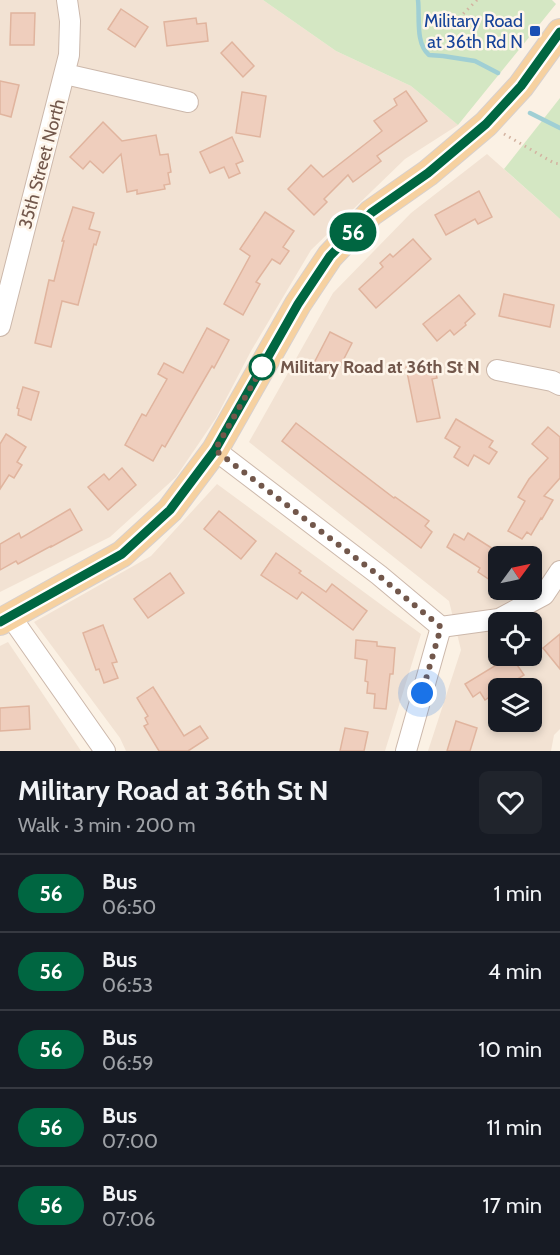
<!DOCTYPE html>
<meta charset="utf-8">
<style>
body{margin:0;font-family:Cabin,sans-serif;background:#20242c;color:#f1f3f6;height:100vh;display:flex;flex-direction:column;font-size:22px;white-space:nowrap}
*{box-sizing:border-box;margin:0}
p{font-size:20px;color:#9ea1a6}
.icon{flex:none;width:33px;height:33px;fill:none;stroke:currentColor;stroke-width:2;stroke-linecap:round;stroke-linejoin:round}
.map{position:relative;height:751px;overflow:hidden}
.side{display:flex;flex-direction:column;background:#171b24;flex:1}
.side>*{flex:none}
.badge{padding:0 12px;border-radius:20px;font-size:21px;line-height:39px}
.needle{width:39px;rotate:57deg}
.fabs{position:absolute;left:488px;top:546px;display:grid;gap:12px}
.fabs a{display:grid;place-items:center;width:54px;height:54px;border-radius:9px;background:#171b24;box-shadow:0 3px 9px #0003;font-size:30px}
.you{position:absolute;width:30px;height:30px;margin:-15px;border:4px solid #fff;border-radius:50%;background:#1a73e8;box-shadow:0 0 0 9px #1a73e833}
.map>.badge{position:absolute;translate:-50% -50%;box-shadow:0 0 0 3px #fff}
.round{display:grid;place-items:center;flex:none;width:63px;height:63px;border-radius:9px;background:#20242c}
.overview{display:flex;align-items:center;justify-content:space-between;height:102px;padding:0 18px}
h1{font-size:28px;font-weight:700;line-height:45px}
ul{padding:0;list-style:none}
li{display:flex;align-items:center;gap:18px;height:78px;padding:0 18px;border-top:2px solid #363941}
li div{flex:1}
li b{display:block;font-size:22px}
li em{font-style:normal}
li .badge{min-width:66px;font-weight:700;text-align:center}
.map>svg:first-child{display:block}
</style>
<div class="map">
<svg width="560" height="751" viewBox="0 0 560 751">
<rect width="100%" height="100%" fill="#fbf1e4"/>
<!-- residential -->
<g fill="#f2e2d3" fill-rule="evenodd">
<polygon points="0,0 263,0 336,51 411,86 458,125 405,159 311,250 251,351 216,418 176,477 110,537 0,592"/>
<path d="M487,154L560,219V729L554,735L551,751H428L461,650L449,601L249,442L333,293L411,213ZM498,556H531V590H498ZM498,622H531V656H498ZM498,688H531V722H498Z"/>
<polygon points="217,484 421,634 385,751 126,751 120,738 34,622 151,556"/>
<polygon points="8,642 81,751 0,751 0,646"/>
</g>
<!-- green -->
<g fill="#d4e7c3">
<polygon points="263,0 552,0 556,4 458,125 411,86 336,51"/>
<polygon points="560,98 560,219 504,169"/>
</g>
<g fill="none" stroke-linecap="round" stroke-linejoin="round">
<!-- stream -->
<g stroke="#a0cfd4" stroke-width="4.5">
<path d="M418,0C420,17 415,43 429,55L443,56L475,61L498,73"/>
<polyline points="530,113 560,128"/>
</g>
</g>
<!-- building -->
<g fill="#efcebd" stroke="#e0b49e" stroke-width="1.5">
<polygon points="121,9 148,27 135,47 108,29"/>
<polygon points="11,13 35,13 34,45 10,45"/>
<polygon points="196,18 197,24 206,23 208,41 167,46 164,22"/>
<polygon points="232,42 254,66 243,77 221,53"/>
<polygon points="0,81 19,85 11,117 0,114"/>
<polygon points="406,91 427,121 377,156 381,161 353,182 348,175 324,199 327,202 314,215 288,189 311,165 323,177 382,131 374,121 397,105 394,99"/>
<polygon points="242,92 266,96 260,137 236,133"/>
<polygon points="103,122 122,141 156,135 160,155 168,154 171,172 168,173 170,184 164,185 165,189 137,194 137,190 127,192 121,154 103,173 90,161 83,169 70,157"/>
<polygon points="232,137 243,161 236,164 240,173 229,178 224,167 210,173 200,152"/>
<polygon points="479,191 492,217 478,224 475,219 446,235 435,215"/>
<polygon points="73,207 94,213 89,229 100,232 96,245 94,244 78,305 62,301 51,347 35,343 49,280 54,281 64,241 62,241"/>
<polygon points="265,212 294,231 283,247 289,251 280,264 272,259 256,282 260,284 243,315 224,304 250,256 240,249"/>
<polygon points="413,239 431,259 376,308 359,289 383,267 380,263 390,254 393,257"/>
<polygon points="504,294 554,305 550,327 499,316"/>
<polygon points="459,295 475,314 465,323 466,325 454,335 450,330 437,341 423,324"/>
<polygon points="207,328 229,340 214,368 212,366 165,447 162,445 153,461 125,445 142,414 146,416 167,379 158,374 164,363 183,373"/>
<polygon points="330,332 352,343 335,376 313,365"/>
<polygon points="433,362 437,378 432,379 440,418 417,422 406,367"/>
<polygon points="23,387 39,392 31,420 18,415 19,409 17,408"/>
<polygon points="456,419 493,441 489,447 497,452 489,464 474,455 468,466 454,457 460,447 445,438"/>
<polygon points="296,423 394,498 395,497 429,521 425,526 432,532 421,548 333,481 282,441"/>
<polygon points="548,427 560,437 560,478 544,496 553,500 542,519 541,518 531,535 527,532 522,539 508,531 525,501 518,497 529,479 548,458 532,444"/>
<polygon points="6,434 26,447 17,462 22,465 14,478 9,475 0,489 0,444"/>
<polygon points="122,468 136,485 108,510 88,487 104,474 109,480"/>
<polygon points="70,509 82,530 51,547 51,546 18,564 16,561 0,570 0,544 19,533 21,538"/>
<polygon points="219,511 256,541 241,559 204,529"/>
<polygon points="468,533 498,552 498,574 493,582 478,572 480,568 447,547 454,534 464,540"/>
<polygon points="276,553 301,571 299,573 326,592 332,584 367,611 353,630 302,592 297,599 261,575"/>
<polygon points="170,573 184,593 148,618 134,599"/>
<polygon points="103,625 117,662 112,663 118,678 104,683 99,669 96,670 83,633"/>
<polygon points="560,634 560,669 543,648"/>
<polygon points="356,640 377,642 377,646 395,648 393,674 390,674 386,709 374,708 375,694 367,693 368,682 365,681 367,660 355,658"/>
<polygon points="511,656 524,675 503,688 498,688 498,691 485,700 480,692 473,697 465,684"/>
<polygon points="153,687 184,736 200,726 208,738 188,751 159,751 144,726 148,724 145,718 148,716 137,698"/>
<polygon points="29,706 30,729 0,731 0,708"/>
<polygon points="456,721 477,728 470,751 447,751"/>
<polygon points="345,728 368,732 364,751 340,751"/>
</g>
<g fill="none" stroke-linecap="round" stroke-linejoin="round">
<defs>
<g id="minor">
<polyline points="65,74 188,102"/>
<polyline points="0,326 69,55 70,21 67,0"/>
<polyline points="497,370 552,381 560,385"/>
<polyline points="215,450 379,575 441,627"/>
<polyline points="11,617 105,751"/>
<polyline points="441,627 499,619 544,595 560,571"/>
<polyline points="406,751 441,627"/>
</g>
<polyline id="major" points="0,622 122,554 170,510 215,450 298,304 330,256 371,213 428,173 486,124 521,86 560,32"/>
</defs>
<!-- minor casing -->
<use href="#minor" stroke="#ccb8ab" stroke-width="22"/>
<!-- major casing -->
<use href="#major" stroke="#d8d0cd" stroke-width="28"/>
<!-- path -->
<g stroke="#d3b2a0" stroke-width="3" stroke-dasharray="1.5 4.5" stroke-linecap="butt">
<polyline points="459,18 477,0"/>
<polyline points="504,134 554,163 560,164"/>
</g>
<!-- minor -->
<use href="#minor" stroke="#fff" stroke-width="20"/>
<!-- major -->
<use href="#major" stroke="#f6d1a0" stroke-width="26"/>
</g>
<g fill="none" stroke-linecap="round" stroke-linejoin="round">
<defs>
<polyline id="line" points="0,622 122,554 170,510 215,450 298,304 330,256 371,213 428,173 486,124 521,86 560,32"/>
</defs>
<!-- line casing -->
<use href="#line" stroke="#fff" stroke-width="14"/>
<!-- line -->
<use href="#line" stroke="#006641" stroke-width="9"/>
<!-- walk -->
<polyline stroke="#72574b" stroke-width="6" stroke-dasharray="0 10.8" points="262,367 267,359 215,450 378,575 441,627 422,693"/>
</g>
<!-- markers -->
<rect fill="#1a4fb4" stroke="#fef5ea" stroke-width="2" x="529" y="25" width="12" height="12" rx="3"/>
<circle fill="#fff" stroke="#006641" stroke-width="3" cx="262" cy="367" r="12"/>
<g text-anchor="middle" stroke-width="5" stroke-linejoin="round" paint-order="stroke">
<!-- transit labels -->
<g font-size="18" fill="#164399" stroke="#fef5ea" text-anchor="end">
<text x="523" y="27">Military Road<tspan x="523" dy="21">at 36th Rd N</tspan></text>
</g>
<!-- street labels -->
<g font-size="18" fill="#72574b" stroke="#fef5ea">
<text transform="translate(42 164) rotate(-75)" y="6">35th Street North</text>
</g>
<!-- stop labels -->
<g font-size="18" font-weight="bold" fill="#72574b" stroke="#fef5ea" text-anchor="start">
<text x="280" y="373">Military Road at 36th St N</text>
</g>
</g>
</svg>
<div class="fabs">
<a><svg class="needle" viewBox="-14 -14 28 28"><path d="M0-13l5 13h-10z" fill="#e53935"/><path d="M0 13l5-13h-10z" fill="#9ea1a6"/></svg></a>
<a><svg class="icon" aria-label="locate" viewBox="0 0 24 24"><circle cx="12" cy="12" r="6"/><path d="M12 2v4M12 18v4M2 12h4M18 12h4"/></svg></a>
<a><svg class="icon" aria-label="layers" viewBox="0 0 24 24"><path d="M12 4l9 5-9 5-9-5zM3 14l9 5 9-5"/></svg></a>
</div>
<div class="you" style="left:422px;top:693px"></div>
<b class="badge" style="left:353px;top:232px;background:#006641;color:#fff">56</b>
</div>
<section class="side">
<div class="overview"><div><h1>Military Road at 36th St N</h1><p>Walk · 3 min · 200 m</p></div><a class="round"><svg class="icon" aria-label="heart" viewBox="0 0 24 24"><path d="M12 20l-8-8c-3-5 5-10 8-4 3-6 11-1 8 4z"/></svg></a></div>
<ul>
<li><span class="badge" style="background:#006641;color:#fff">56</span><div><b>Bus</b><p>06:50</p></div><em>1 min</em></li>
<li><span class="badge" style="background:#006641;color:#fff">56</span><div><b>Bus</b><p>06:53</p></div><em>4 min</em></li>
<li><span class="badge" style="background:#006641;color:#fff">56</span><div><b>Bus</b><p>06:59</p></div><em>10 min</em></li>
<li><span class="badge" style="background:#006641;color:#fff">56</span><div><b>Bus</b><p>07:00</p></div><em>11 min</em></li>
<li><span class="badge" style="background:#006641;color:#fff">56</span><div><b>Bus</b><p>07:06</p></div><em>17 min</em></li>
</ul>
</section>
